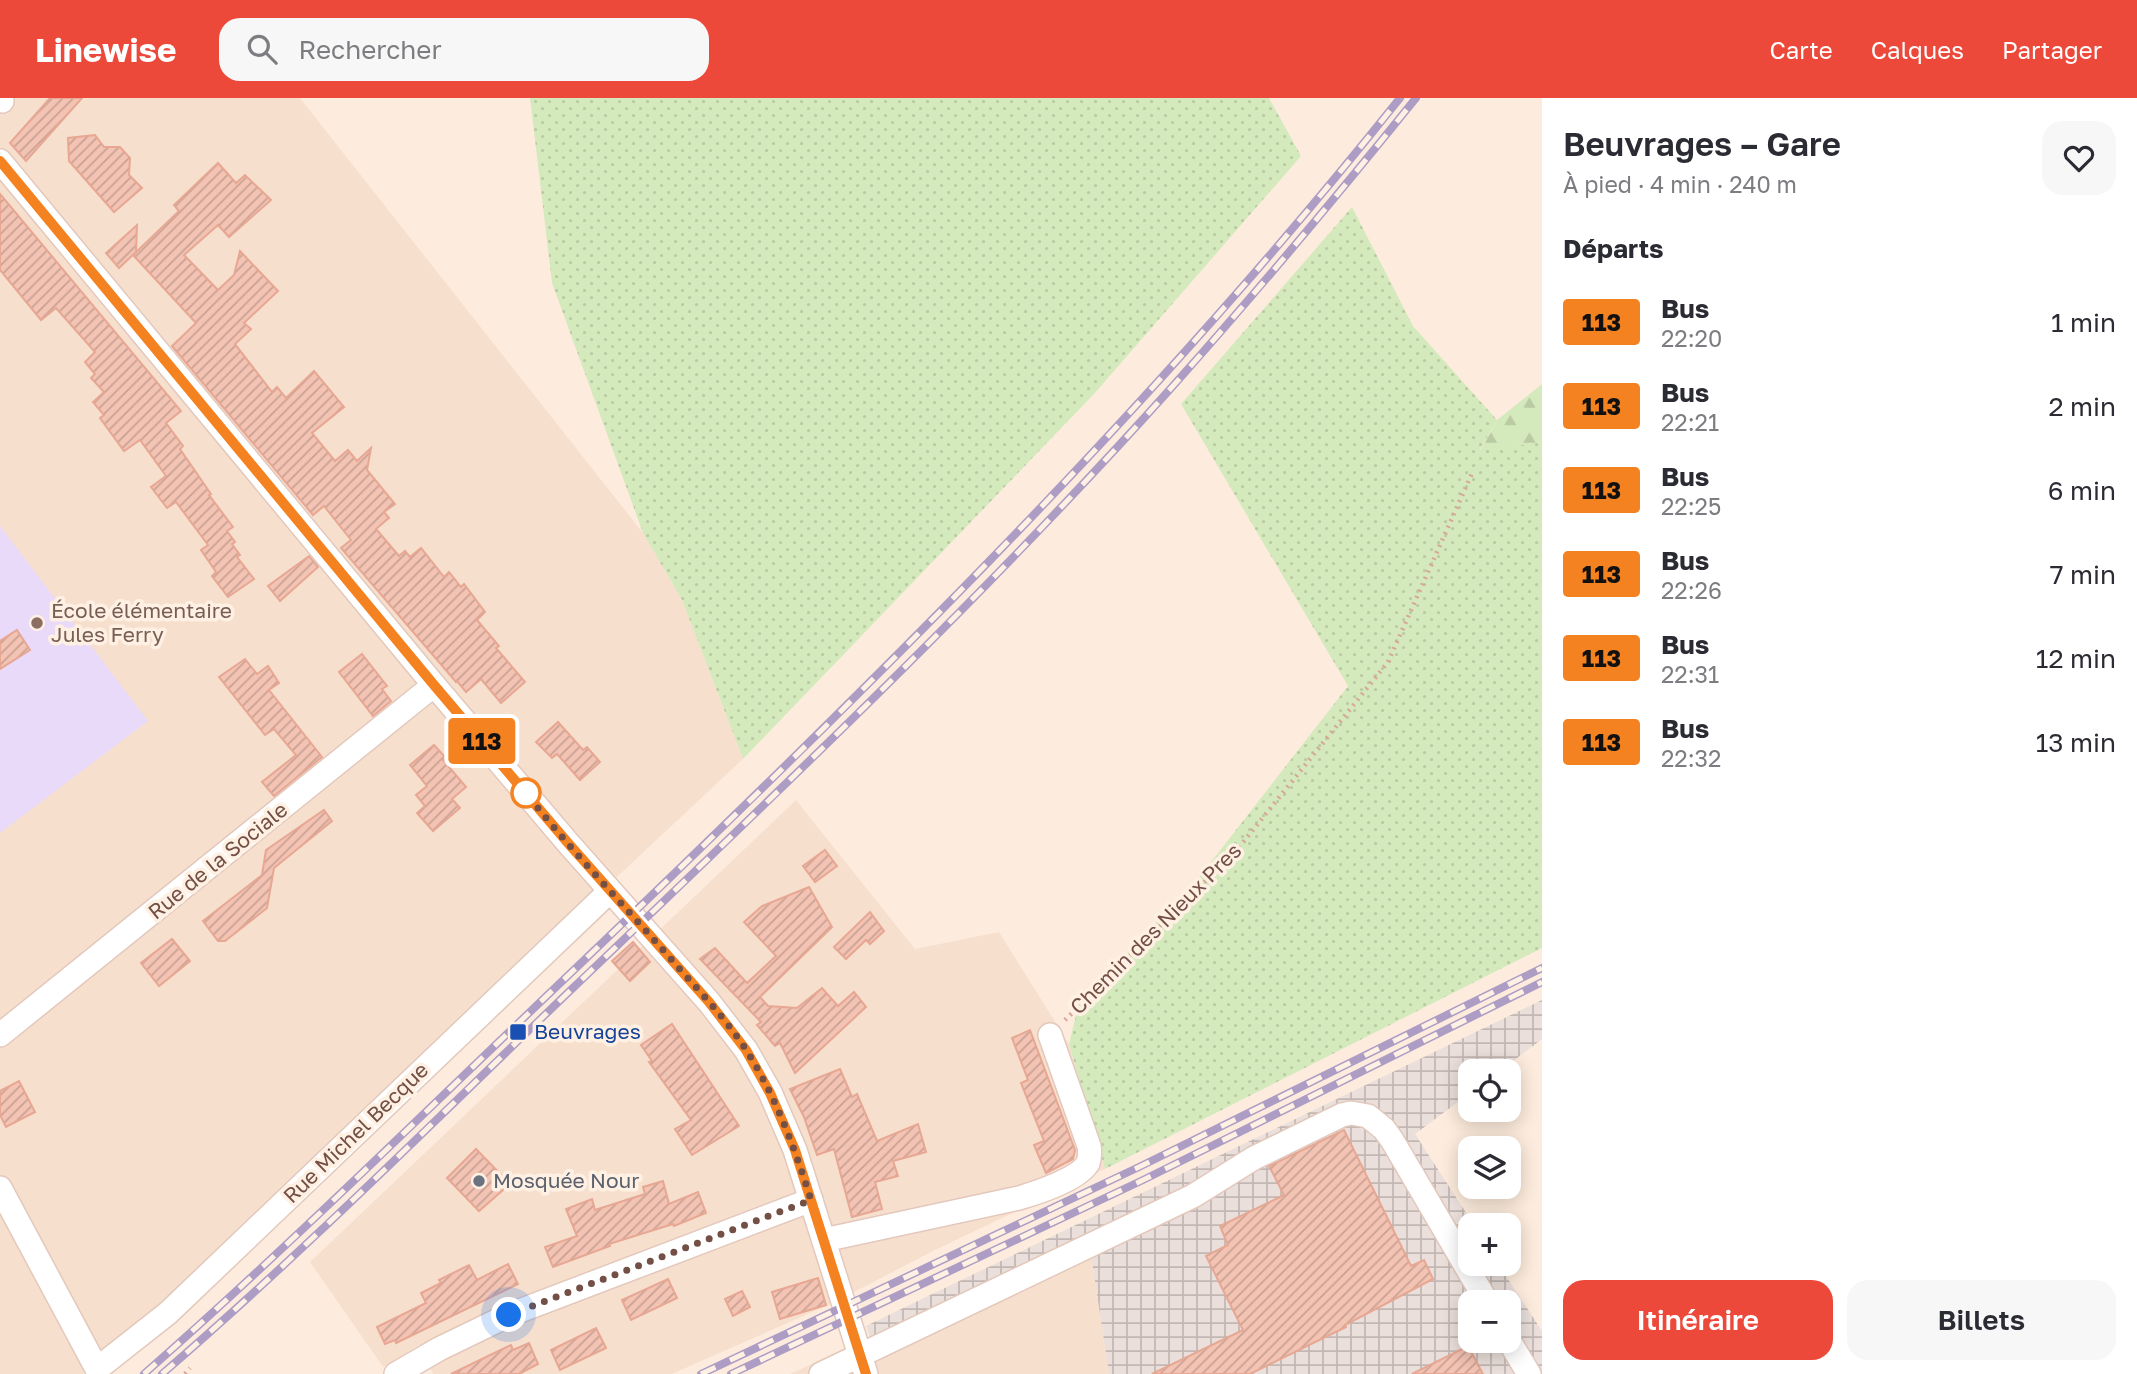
<!DOCTYPE html>
<html lang="fr">
<meta charset="utf-8">
<style>
body{margin:0;font-family:"Golos Text",sans-serif;background:#f7f7f7;color:#2b2b33;height:100vh;display:flex;flex-direction:column;font-size:26px;white-space:nowrap}
*{box-sizing:border-box;margin:0}
p{font-size:23px;color:#7c7c81}
.icon{flex:none;width:38px;height:38px;fill:none;stroke:currentColor;stroke-width:2;stroke-linecap:round;stroke-linejoin:round}
.map{position:relative;flex:1;overflow:hidden}
.drawer{display:flex;flex-direction:column;background:#fff;width:595px}
.drawer>*{flex:none}
.badge{padding:0 14px;border-radius:5px;font-size:24px;line-height:46px}
.fabs{position:absolute;left:1458px;top:961px;display:grid;gap:14px}
.fabs a{display:grid;place-items:center;width:63px;height:63px;border-radius:14px;background:#fff;box-shadow:0 4px 18px #0003;font-size:35px}
.you{position:absolute;width:35px;height:35px;margin:-18px;border:5px solid #fff;border-radius:50%;background:#1a73e8;box-shadow:0 0 0 10px #1a73e833}
.map>.badge{position:absolute;translate:-50% -50%;box-shadow:0 0 0 4px #fff}
h2{padding:0 21px;font-size:26px;line-height:63px}
.round{display:grid;place-items:center;flex:none;width:74px;height:74px;border-radius:21px;background:#f7f7f7}
.head{display:flex;align-items:center;justify-content:space-between;height:119px;padding:0 21px}
h1{font-size:33px;font-weight:600;line-height:52px}
.button{display:flex;gap:14px;margin-top:auto;padding:14px 21px}
.button a{flex:1;height:80px;border-radius:21px;background:#ed493b;color:#fff;font-size:28px;font-weight:600;line-height:80px;text-align:center}
.button a+a{background:#f7f7f7;color:#2b2b33}
ul{padding:0;list-style:none}
li{display:flex;align-items:center;gap:21px;height:84px;padding:0 21px}
li div{flex:1}
li b{display:block;font-size:26px}
li em{font-style:normal}
li .badge{min-width:77px;font-weight:700;text-align:center}
header{display:flex;align-items:center;gap:42px;box-sizing:border-box;height:98px;padding:0 35px;background:#ed493b;color:#fff}
header strong{font-size:33px}
nav{display:flex;gap:38px;margin-inline-start:auto;font-size:24px}
.search{width:490px;height:63px;background:#f7f7f7;display:flex;align-items:center;gap:18px;box-sizing:border-box;padding:0 24px;border-radius:21px;color:#7c7c81;font-size:26px}
main{display:flex;flex:1;min-height:0}
.map>svg:first-child{display:block}
</style>
<header>
<strong>Linewise</strong>
<div class="search"><svg class="icon" aria-label="search" viewBox="0 0 24 24"><circle cx="10" cy="10" r="6"/><path d="M15 15l6 6"/></svg>Rechercher</div>
<nav><a>Carte</a><a>Calques</a><a>Partager</a></nav>
</header>
<main>
<div class="map">
<svg width="1542" height="1276" viewBox="0 0 1542 1276">
<defs>
<pattern id="industrial-grid" width="8" height="8" patternUnits="userSpaceOnUse" patternTransform="scale(1.75)"><rect width="8" height="8" fill="#eadfda"/><path d="M0 4h8M4 0v8" fill="none" stroke="#c2b7b3"/></pattern>
<pattern id="grass-dots" width="8" height="8" patternUnits="userSpaceOnUse" patternTransform="scale(1.75)"><rect width="8" height="8" fill="#d5eabc"/><path d="M2 2h.1M6 6h.1" fill="none" stroke="#bacaa3" stroke-width="1.8" stroke-linecap="round"/></pattern>
<pattern id="forest-firs" width="22" height="20" patternUnits="userSpaceOnUse" patternTransform="scale(1.75)"><rect width="22" height="20" fill="#d5eabc"/><path d="M5 1l3.5 6h-7zM16 11l3.5 6h-7z" fill="#bacaa3"/></pattern>
<pattern id="building-hatch" width="6" height="6" patternUnits="userSpaceOnUse" patternTransform="scale(1.75)"><rect width="6" height="6" fill="#f3c3b3"/><path d="M-1 1l2-2M0 6l6-6M5 7l2-2" fill="none" stroke="#c9a193"/></pattern>
</defs>
<rect width="100%" height="100%" fill="#fdecdd"/>
<!-- residential -->
<g fill="#f7dfce">
<polygon points="0,0 300,0 643,435 682,502 743,661 105,1258 83,1276 0,1276"/>
<polygon points="796,702 915,851 999,834 1069,946 1105,1071 935,1152 833,1205 672,1276 433,1276 419,1247 383,1269 310,1164"/>
<polygon points="1084,1139 1092,1163 1109,1276 790,1276"/>
</g>
<!-- industrial -->
<path fill="url(#industrial-grid)" fill-rule="evenodd" d="M1542,902V941L1500,973H1470V995L1415,1036L1474,1127H1470V1166H1498L1542,1233V1276H1109L1092,1163L1083,1139L870,1239L866,1228ZM1470,1204H1508V1242H1470Z"/>
<!-- education -->
<polygon fill="#e9daf9" points="0,428 148,623 0,735"/>
<!-- grass -->
<g fill="url(#grass-dots)">
<polygon points="530,0 1269,0 1301,58 1094,296 743,661 682,502 643,435 552,185"/>
<polygon points="1352,109 1413,228 1497,322 1480,352 1542,344 1542,850 1105,1071 1069,946 1078,909 1204,773 1348,588 1181,306"/>
</g>
<!-- forest -->
<polygon fill="url(#forest-firs)" points="1542,286 1542,344 1480,353 1497,322"/>
<!-- building -->
<g fill="url(#building-hatch)" stroke="#e7a793" stroke-width="2">
<polygon points="50,0 82,0 26,63 10,45"/>
<polygon points="95,37 104,49 120,49 130,60 129,77 142,90 114,114 69,63 68,40"/>
<polygon points="218,65 236,85 245,77 271,102 229,139 218,127 184,157 218,192 234,177 240,153 278,193 244,225 251,231 235,246 272,294 277,289 286,300 314,273 344,309 312,335 335,363 348,352 357,363 371,350 367,372 395,406 384,414 389,420 376,431 399,458 405,453 410,459 421,450 444,479 449,474 461,489 464,486 485,514 477,522 499,548 496,550 525,584 501,605 481,581 466,594 457,583 456,584 341,450 351,442 324,408 313,417 172,248 196,225 133,157 179,113 174,107"/>
<polygon points="0,96 181,313 166,325 183,348 180,351 211,396 209,397 233,429 227,433 235,444 232,446 240,457 237,459 254,481 228,499 212,478 216,474 201,452 208,447 176,404 167,410 151,389 166,378 140,342 124,353 100,320 104,317 93,304 104,294 91,280 95,276 85,264 95,254 56,210 41,222 0,172"/>
<polygon points="137,127 136,154 119,170 106,155"/>
<polygon points="309,458 318,469 280,503 268,488"/>
<polygon points="17,532 30,552 0,571 0,543"/>
<polygon points="362,556 387,588 382,591 391,603 373,618 339,574"/>
<polygon points="245,561 257,576 268,568 279,585 269,592 322,659 274,698 262,684 296,657 274,631 265,637 219,579"/>
<polygon points="558,624 583,652 587,649 600,664 580,682 557,656 552,660 536,644"/>
<polygon points="434,647 446,660 443,662 466,689 452,701 460,710 433,733 417,715 425,708 416,697 427,688 410,667"/>
<polygon points="324,712 332,723 274,770 267,810 225,843 218,843 203,823 262,777 266,752"/>
<polygon points="825,752 837,768 815,784 803,768"/>
<polygon points="809,789 832,829 760,899 768,908 797,910 822,890 838,908 854,894 866,909 795,975 780,945 775,948 757,927 761,924 700,861 715,850 747,885 776,858 744,824 762,808"/>
<polygon points="870,814 884,833 870,846 866,842 846,861 834,849"/>
<polygon points="172,841 190,863 159,888 141,865"/>
<polygon points="633,844 650,864 630,883 612,863"/>
<polygon points="672,926 739,1028 692,1057 675,1031 691,1022 649,964 652,963 641,947"/>
<polygon points="1030,932 1075,1052 1073,1061 1046,1075 1034,1047 1044,1043 1021,985 1028,982 1012,940"/>
<polygon points="840,971 852,999 857,996 877,1043 918,1026 926,1054 893,1063 898,1078 875,1084 882,1111 852,1119 834,1051 817,1057 804,1019 790,991"/>
<polygon points="19,983 35,1014 6,1029 0,1017 0,993"/>
<polygon points="1344,1032 1411,1168 1424,1162 1433,1181 1345,1227 1346,1229 1250,1276 1152,1276 1243,1232 1206,1158 1228,1147 1220,1128 1284,1097 1269,1068"/>
<polygon points="476,1051 510,1086 479,1113 447,1080"/>
<polygon points="663,1083 669,1106 698,1094 706,1115 674,1128 673,1126 609,1146 610,1148 553,1169 545,1149 577,1138 566,1111 592,1101 595,1112 645,1096 643,1089"/>
<polygon points="508,1166 518,1186 396,1245 395,1242 385,1246 377,1229 426,1205 421,1195 441,1185 439,1182 469,1167 477,1182"/>
<polygon points="818,1180 826,1207 780,1221 772,1194"/>
<polygon points="668,1181 677,1200 631,1222 622,1202"/>
<polygon points="742,1193 750,1209 733,1218 725,1201"/>
<polygon points="596,1230 606,1250 560,1272 551,1252"/>
<polygon points="529,1245 538,1266 519,1276 451,1276 511,1247 513,1252"/>
<polygon points="1468,1248 1483,1276 1412,1276"/>
</g>
<g fill="none" stroke-linecap="round" stroke-linejoin="round">
<defs>
<g id="minor">
<polyline points="0,1 2,3"/>
<polyline points="0,63 434,587 568,745 709,904 746,952 770,994 795,1052 866,1276"/>
<polyline points="0,937 434,587"/>
<polyline points="0,1090 97,1271 168,1215 610,793"/>
<path d="M824,1142L1019,1100C1036,1095 1079,1081 1088,1065C1090,1059 1090,1054 1089,1048L1050,937"/>
<polyline points="1508,1241 1529,1276"/>
<polyline points="396,1276 439,1251 509,1217 811,1102"/>
<polyline points="821,1276 1193,1098 1254,1060 1342,1017 1351,1015 1368,1018 1384,1031 1392,1042 1487,1204"/>
</g>
</defs>
<!-- minor casing -->
<use href="#minor" stroke="#e3c8bc" stroke-width="26"/>
<!-- path -->
<g stroke="#d7a797" stroke-width="4.5" stroke-dasharray="2 5" stroke-linecap="butt">
<polyline points="1065,922 1236,753 1388,564 1473,373"/>
<polyline points="185,1276 190,1270"/>
</g>
<!-- minor -->
<use href="#minor" stroke="#fff" stroke-width="23"/>
<defs>
<g id="rail">
<path d="M144,1276C293,1145 434,1005 577,869C866,593 1151,313 1400,0"/>
<path d="M162,1276C305,1153 439,1018 575,888C779,693 984,499 1172,289C1256,195 1337,98 1416,0"/>
<polyline points="701,1276 1139,1069 1542,870"/>
<polyline points="731,1276 1143,1082 1542,884"/>
</g>
</defs>
<!-- rail casing -->
<use href="#rail" stroke="#ad9dc5" stroke-width="8"/>
<!-- rail -->
<use href="#rail" stroke="#fff0e4" stroke-width="5" stroke-dasharray="16" stroke-linecap="butt"/>
</g>
<g fill="none" stroke-linecap="round" stroke-linejoin="round">
<defs>
<polyline id="line" points="0,63 434,587 568,745 709,904 746,952 770,995 795,1052 866,1276"/>
</defs>
<!-- line casing -->
<use href="#line" stroke="#fff" stroke-width="16"/>
<!-- line -->
<use href="#line" stroke="#f58220" stroke-width="10"/>
<!-- walk -->
<path stroke="#734f45" stroke-width="7" stroke-dasharray="0 12.6" d="M509,1217L811,1102C795,1051 777,1001 748,955C728,923 702,896 677,868C627,810 573,755 526,695"/>
</g>
<!-- markers -->
<circle fill="#8d6e63" stroke="#fff0e4" stroke-width="2.5" cx="37" cy="525" r="7"/>
<circle fill="#fff" stroke="#f58220" stroke-width="3.5" cx="526" cy="695" r="14"/>
<rect fill="#1a4fb4" stroke="#fff0e4" stroke-width="2.5" x="509" y="925" width="18" height="18" rx="3.5"/>
<circle fill="#6b7280" stroke="#fff0e4" stroke-width="2.5" cx="479" cy="1083" r="7"/>
<g text-anchor="middle" stroke-width="7" stroke-linejoin="round" paint-order="stroke">
<!-- education labels -->
<g font-size="21" fill="#785e54" stroke="#fff0e4" text-anchor="start">
<text x="51" y="520">École élémentaire<tspan x="51" dy="24">Jules Ferry</tspan></text>
</g>
<!-- street labels -->
<g font-size="21" fill="#734f45" stroke="#fff0e4">
<text transform="translate(218 763) rotate(-39)" y="7">Rue de la Sociale</text>
<text transform="translate(1156 831) rotate(-45)" y="7">Chemin des Nieux Pres</text>
<text transform="translate(356 1035) rotate(-44)" y="7">Rue Michel Becque</text>
</g>
<!-- transit labels -->
<g font-size="21" fill="#164399" stroke="#fff0e4" text-anchor="start">
<text x="534" y="941">Beuvrages</text>
</g>
<!-- worship labels -->
<g font-size="21" fill="#5b616d" stroke="#fff0e4" text-anchor="start">
<text x="493" y="1090">Mosquée Nour</text>
</g>
</g>
</svg>
<div class="fabs">
<a><svg class="icon" aria-label="locate" viewBox="0 0 24 24"><circle cx="12" cy="12" r="6"/><path d="M12 2v4M12 18v4M2 12h4M18 12h4"/></svg></a>
<a><svg class="icon" aria-label="layers" viewBox="0 0 24 24"><path d="M12 4l9 5-9 5-9-5zM3 14l9 5 9-5"/></svg></a>
<a>+</a>
<a>−</a>
</div>
<div class="you" style="left:509px;top:1217px"></div>
<b class="badge" style="left:482px;top:643px;background:#f58220;color:#111">113</b>
</div>
<section class="drawer">
<div class="head"><div><h1>Beuvrages – Gare</h1><p>À pied · 4 min · 240 m</p></div><a class="round"><svg class="icon" aria-label="heart" viewBox="0 0 24 24"><path d="M12 20l-8-8c-3-5 5-10 8-4 3-6 11-1 8 4z"/></svg></a></div>
<h2>Départs</h2>
<ul>
<li><span class="badge" style="background:#f58220;color:#111">113</span><div><b>Bus</b><p>22:20</p></div><em>1 min</em></li>
<li><span class="badge" style="background:#f58220;color:#111">113</span><div><b>Bus</b><p>22:21</p></div><em>2 min</em></li>
<li><span class="badge" style="background:#f58220;color:#111">113</span><div><b>Bus</b><p>22:25</p></div><em>6 min</em></li>
<li><span class="badge" style="background:#f58220;color:#111">113</span><div><b>Bus</b><p>22:26</p></div><em>7 min</em></li>
<li><span class="badge" style="background:#f58220;color:#111">113</span><div><b>Bus</b><p>22:31</p></div><em>12 min</em></li>
<li><span class="badge" style="background:#f58220;color:#111">113</span><div><b>Bus</b><p>22:32</p></div><em>13 min</em></li>
</ul>
<div class="button"><a>Itinéraire</a><a>Billets</a></div>
</section>
</main>
